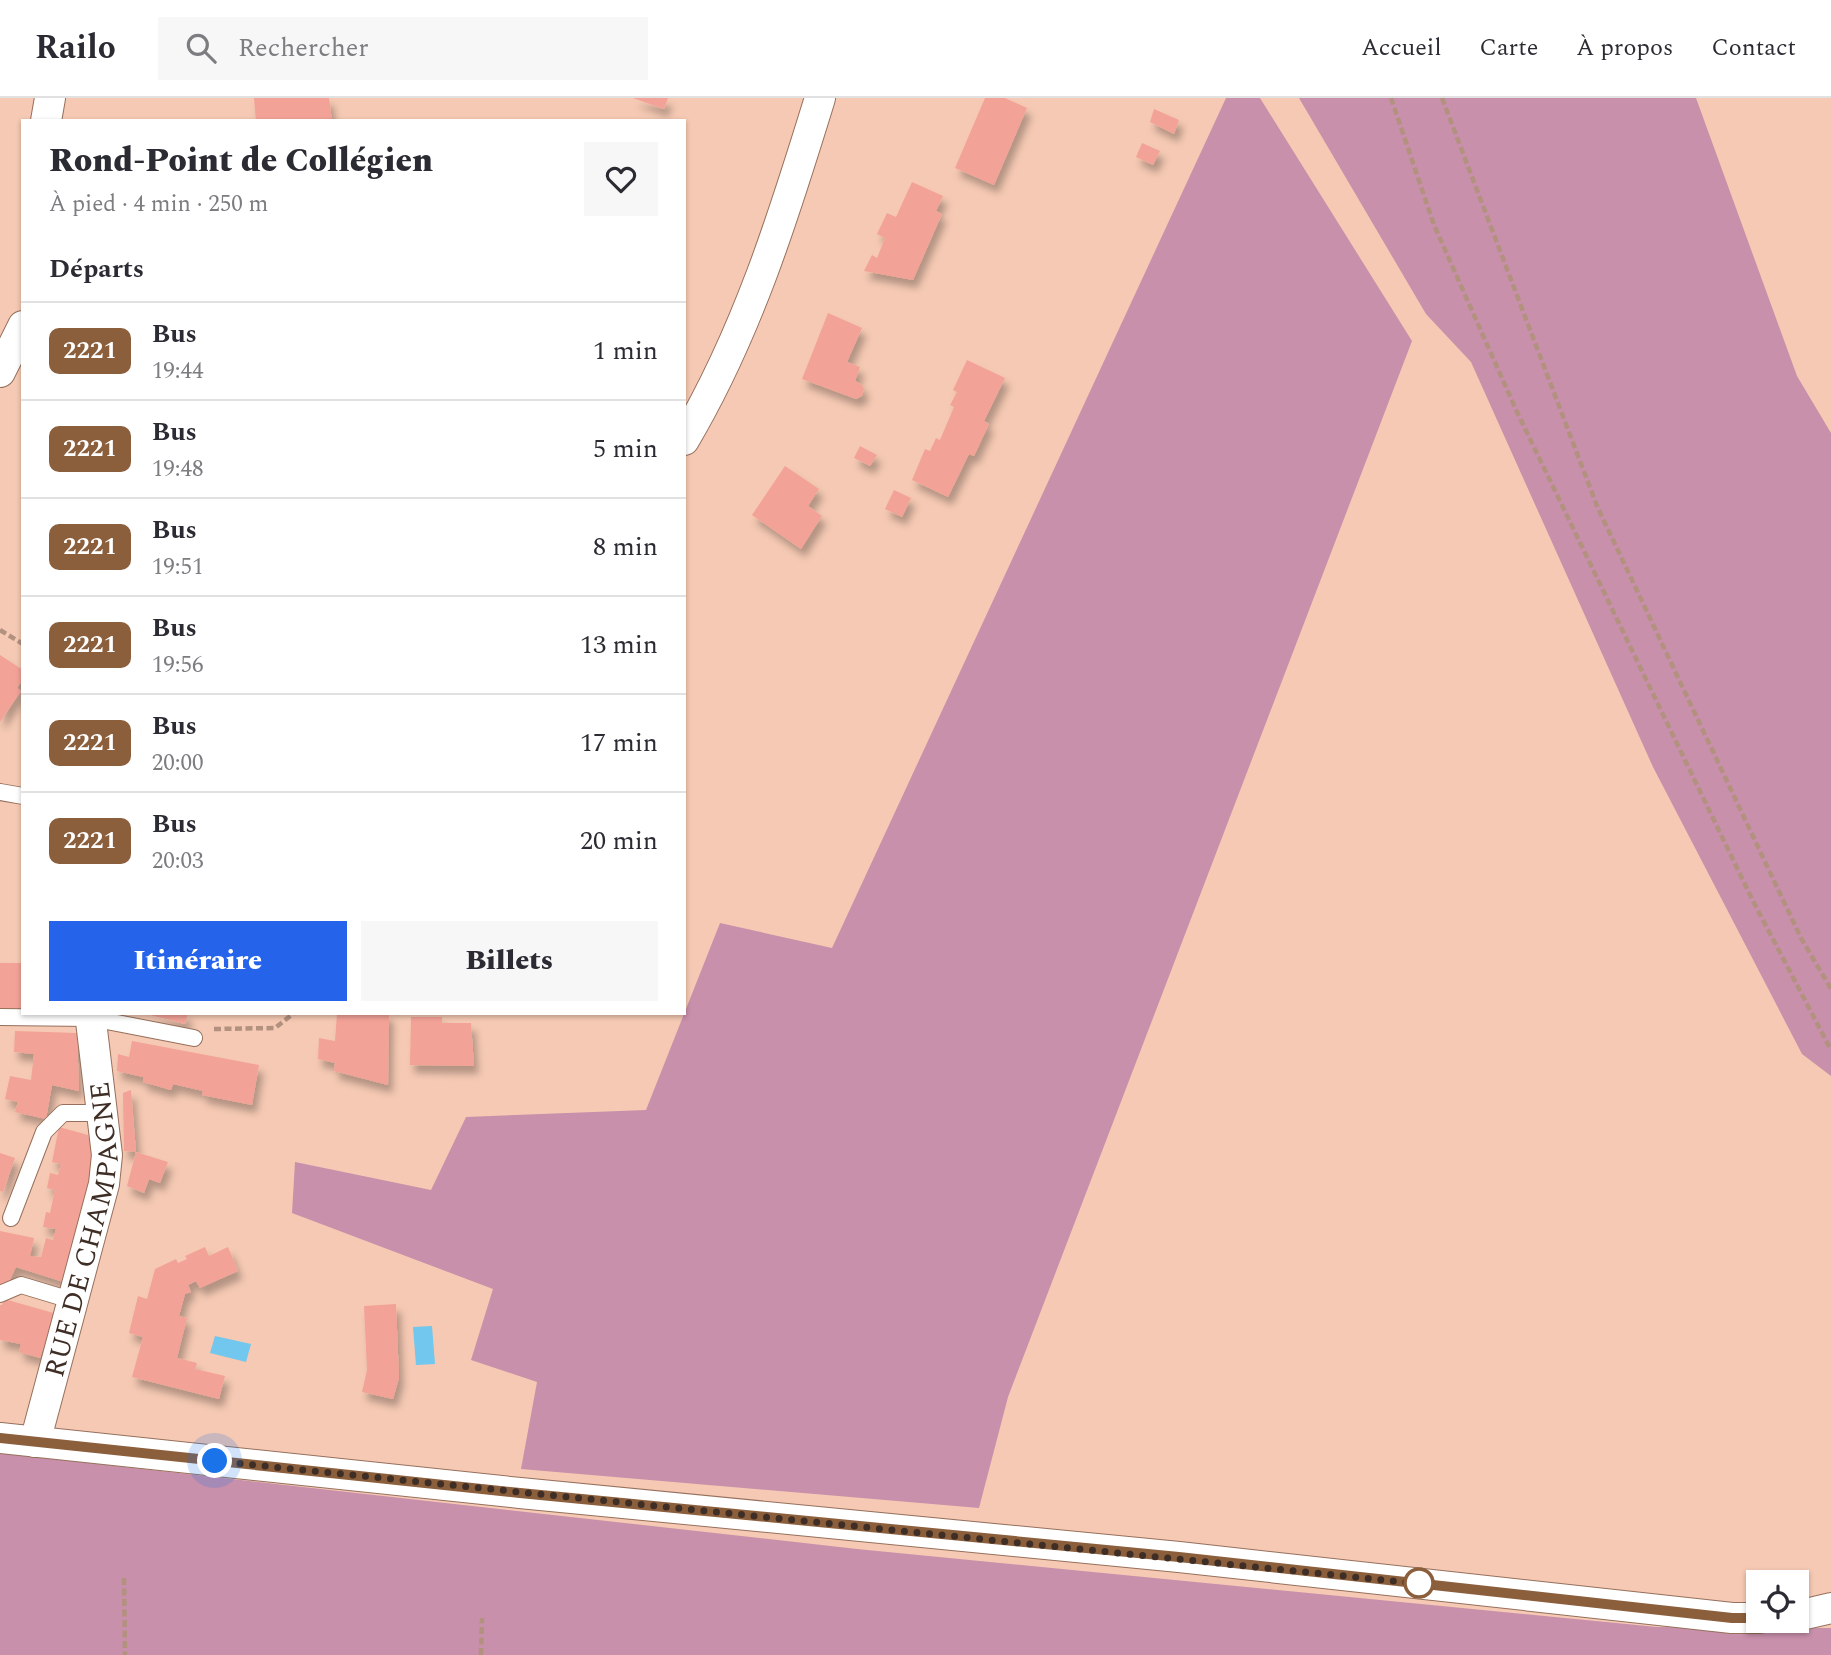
<!DOCTYPE html>
<html lang="fr">
<meta charset="utf-8">
<style>
body{margin:0;font-family:Spectral,serif;background:#f7f7f7;color:#2b2b33;height:100vh;display:flex;flex-direction:column;font-size:26px;white-space:nowrap}
*{box-sizing:border-box;margin:0}
p{font-size:23px;color:#7c7c81}
.icon{flex:none;width:38px;height:38px;fill:none;stroke:currentColor;stroke-width:2;stroke-linecap:round;stroke-linejoin:round}
.map{position:relative;flex:1;overflow:hidden}
.drawer{position:absolute;left:21px;top:21px;width:665px;height:896px;display:flex;flex-direction:column;background:#fff;border-radius:0px;box-shadow:0 2px 5px #0004}
.drawer>*{flex:none}
.badge{padding:0 14px;border-radius:10px;font-size:24px;line-height:46px}
.controls{position:absolute;left:1746px;top:1472px;display:grid;gap:14px}
.controls a{display:grid;place-items:center;width:63px;height:63px;border-radius:0px;background:#fff;box-shadow:0 2px 5px #0004;font-size:35px}
.you{position:absolute;width:35px;height:35px;margin:-18px;border:5px solid #fff;border-radius:50%;background:#1a73e8;box-shadow:0 0 0 10px #1a73e833}
.map>.badge{position:absolute;translate:-50% -50%;box-shadow:0 0 0 4px #fff}
h2{padding:0 28px;font-size:26px;line-height:63px}
.round{display:grid;place-items:center;flex:none;width:74px;height:74px;border-radius:0px;background:#f7f7f7}
.overview{display:flex;align-items:center;justify-content:space-between;height:119px;padding:0 28px}
h1{font-size:33px;font-weight:800;line-height:52px}
.primary-button{display:flex;gap:14px;margin-top:auto;padding:14px 28px}
.primary-button a{flex:1;height:80px;border-radius:0px;background:#2563eb;color:#fff;font-size:28px;font-weight:800;line-height:80px;text-align:center}
.primary-button a+a{background:#f7f7f7;color:#2b2b33}
ul{padding:0;list-style:none}
li{display:flex;align-items:center;gap:21px;height:98px;padding:0 28px;border-top:2px solid #e1e1e2}
li div{flex:1}
li b{display:block;font-size:26px}
li em{font-style:normal}
li .badge{min-width:77px;font-weight:700;text-align:center}
header{display:flex;align-items:center;gap:42px;box-sizing:border-box;height:98px;padding:0 35px;background:#fff;border-bottom:2px solid #e1e1e2}
header strong{font-size:33px}
nav{display:flex;gap:38px;margin-inline-start:auto;font-size:24px}
.search{width:490px;height:63px;background:#f7f7f7;display:flex;align-items:center;gap:18px;box-sizing:border-box;padding:0 24px;border-radius:0px;color:#7c7c81;font-size:26px}
.map>svg:first-child{display:block}
</style>
<header>
<strong>Railo</strong>
<div class="search"><svg class="icon" aria-label="search" viewBox="0 0 24 24"><circle cx="10" cy="10" r="6"/><path d="M15 15l6 6"/></svg>Rechercher</div>
<nav><a>Accueil</a><a>Carte</a><a>À propos</a><a>Contact</a></nav>
</header>
<div class="map">
<svg width="1831" height="1557" viewBox="0 0 1831 1557">
<defs>
<filter id="shadow"><feDropShadow dx="4.5" dy="8" stdDeviation="3.5" flood-color="#0004"/></filter>
</defs>
<rect width="100%" height="100%" fill="#f5c9b3"/>
<!-- green -->
<g fill="#c890ab">
<polygon points="1226,0 1260,0 1412,243 1008,1299 979,1410 521,1371 537,1284 471,1262 493,1191 292,1115 295,1064 431,1092 466,1019 646,1012 720,825 832,850"/>
<polygon points="1299,0 1696,0 1797,278 1831,335 1831,978 1802,956 1653,669 1471,264 1426,216"/>
<polygon points="0,1355 857,1451 1657,1529 1831,1530 1831,1557 0,1557"/>
</g>
<!-- water -->
<g fill="#71c7ed">
<polygon points="432,1228 435,1266 416,1267 413,1229"/>
<polygon points="215,1238 251,1246 246,1264 210,1255"/>
</g>
<!-- building -->
<g fill="#f3a297" filter="url(#shadow)">
<polygon points="254,0 329,0 332,23 256,23"/>
<polygon points="633,0 668,0 664,11"/>
<polygon points="985,0 1005,0 1027,10 994,87 955,70"/>
<polygon points="1154,11 1179,22 1174,36 1150,24"/>
<polygon points="1142,45 1160,53 1153,67 1136,59"/>
<polygon points="912,84 943,98 936,113 942,116 913,182 864,173 872,157 877,160 885,140 877,136 887,115 896,119"/>
<polygon points="828,215 862,230 847,264 860,269 855,283 861,286 864,291 862,298 856,301 802,281"/>
<polygon points="967,262 1005,280 984,323 989,326 974,358 969,356 948,399 912,382 925,351 930,353 936,340 940,342 954,309 950,307 957,294 953,292"/>
<polygon points="860,348 877,357 870,368 854,360"/>
<polygon points="785,368 819,391 808,408 822,418 801,451 752,417"/>
<polygon points="894,392 911,400 902,419 885,411"/>
<polygon points="0,557 23,572 23,581 17,590 21,593 0,624"/>
<polygon points="0,865 23,865 23,911 0,910"/>
<polygon points="143,915 188,915 185,926"/>
<polygon points="337,915 389,915 388,987 334,973 335,965 318,961 319,940 335,943"/>
<polygon points="411,919 442,919 442,925 471,925 474,968 410,967"/>
<polygon points="15,933 77,935 79,993 52,987 46,1021 15,1014 18,1004 5,1001 10,978 31,982 34,956 14,954"/>
<polygon points="132,943 259,967 252,1007 202,997 203,993 173,986 171,992 143,984 143,979 117,973 118,956 129,959"/>
<polygon points="131,992 136,1054 168,1064 160,1085 149,1081 144,1095 127,1088 136,1054 124,1053 123,995"/>
<polygon points="59,1029 88,1037 94,1060 70,1186 16,1169 7,1188 0,1186 0,1133 34,1140 30,1158 41,1159 46,1140 53,1142 56,1131 43,1129 46,1114 50,1115 55,1092 47,1090 50,1075 58,1077 61,1066 52,1064"/>
<polygon points="0,1055 15,1060 3,1094 0,1093"/>
<polygon points="205,1149 209,1158 228,1149 238,1173 200,1190 196,1183 188,1187 191,1194 185,1196 179,1218 187,1220 177,1260 197,1265 195,1271 225,1278 219,1301 132,1279 143,1239 129,1235 138,1198 147,1201 155,1171 176,1161 178,1165 187,1161 185,1158"/>
<polygon points="4,1201 57,1216 50,1253 43,1251 40,1260 19,1254 21,1246 0,1242 0,1207 2,1207"/>
<polygon points="396,1206 399,1280 393,1301 362,1294 367,1272 364,1208"/>
</g>
<g fill="none" stroke-linecap="round" stroke-linejoin="round">
<defs>
<g id="lane">
<polyline points="0,694 23,698"/>
<polyline points="0,919 91,920 194,940"/>
<polyline points="11,1120 44,1034 63,1015 103,1015"/>
<polyline points="0,1196 21,1187 74,1203"/>
</g>
<g id="street">
<polyline points="46,23 50,0"/>
<polyline points="0,274 23,228"/>
<path d="M684,342C747,236 784,117 820,0"/>
<polyline points="0,1340 520,1395 1179,1459 1732,1520 1759,1520"/>
<path id="s1" d="M35,1344L104,1086L107,1057L90,915"/>
<polyline points="1797,1518 1831,1510"/>
</g>
</defs>
<!-- lane casing -->
<use href="#lane" stroke="#96705c" stroke-width="18"/>
<!-- street casing -->
<use href="#street" stroke="#96705c" stroke-width="32"/>
<!-- path -->
<g stroke="#b3917f" stroke-width="4.5" stroke-dasharray="7 3.5" stroke-linecap="butt">
<polyline points="1391,0 1434,127 1517,314 1753,803 1831,952"/>
<polyline points="1442,0 1597,408 1801,840 1831,891"/>
<polyline points="0,532 23,546"/>
<polyline points="214,931 275,930 294,915"/>
<polyline points="124,1480 125,1557"/>
<polyline points="481,1557 482,1520"/>
</g>
<!-- lane -->
<use href="#lane" stroke="#fff" stroke-width="16"/>
<!-- street -->
<use href="#street" stroke="#fff" stroke-width="30"/>
</g>
<g fill="none" stroke-linecap="round" stroke-linejoin="round">
<defs>
<polyline id="line" points="0,1340 520,1395 1179,1459 1732,1520 1759,1520"/>
</defs>
<!-- line casing -->
<use href="#line" stroke="#fff" stroke-width="16"/>
<!-- line -->
<use href="#line" stroke="#8b5e3c" stroke-width="10"/>
<!-- walk -->
<polyline stroke="#3f2e25" stroke-width="7" stroke-dasharray="0 12.6" points="215,1363 1423,1486 1419,1485"/>
</g>
<!-- markers -->
<circle fill="#fff" stroke="#8b5e3c" stroke-width="3.5" cx="1419" cy="1485" r="14"/>
<g text-anchor="middle" stroke-width="5" stroke-linejoin="round" paint-order="stroke">
<!-- street labels -->
<g font-size="28" fill="#3f2e25" stroke="#fcf3ee">
<text dy="10" stroke="none"><textPath href="#s1" startOffset="219">RUE DE CHAMPAGNE</textPath></text>
</g>
</g>
</svg>
<div class="controls">
<a><svg class="icon" aria-label="locate" viewBox="0 0 24 24"><circle cx="12" cy="12" r="6"/><path d="M12 2v4M12 18v4M2 12h4M18 12h4"/></svg></a>
</div>
<div class="you" style="left:215px;top:1363px"></div>
<section class="drawer">
<div class="overview"><div><h1>Rond-Point de Collégien</h1><p>À pied · 4 min · 250 m</p></div><a class="round"><svg class="icon" aria-label="heart" viewBox="0 0 24 24"><path d="M12 20l-8-8c-3-5 5-10 8-4 3-6 11-1 8 4z"/></svg></a></div>
<h2>Départs</h2>
<ul>
<li><span class="badge" style="background:#8b5e3c;color:#fff">2221</span><div><b>Bus</b><p>19:44</p></div><em>1 min</em></li>
<li><span class="badge" style="background:#8b5e3c;color:#fff">2221</span><div><b>Bus</b><p>19:48</p></div><em>5 min</em></li>
<li><span class="badge" style="background:#8b5e3c;color:#fff">2221</span><div><b>Bus</b><p>19:51</p></div><em>8 min</em></li>
<li><span class="badge" style="background:#8b5e3c;color:#fff">2221</span><div><b>Bus</b><p>19:56</p></div><em>13 min</em></li>
<li><span class="badge" style="background:#8b5e3c;color:#fff">2221</span><div><b>Bus</b><p>20:00</p></div><em>17 min</em></li>
<li><span class="badge" style="background:#8b5e3c;color:#fff">2221</span><div><b>Bus</b><p>20:03</p></div><em>20 min</em></li>
</ul>
<div class="primary-button"><a>Itinéraire</a><a>Billets</a></div>
</section>
</div>
